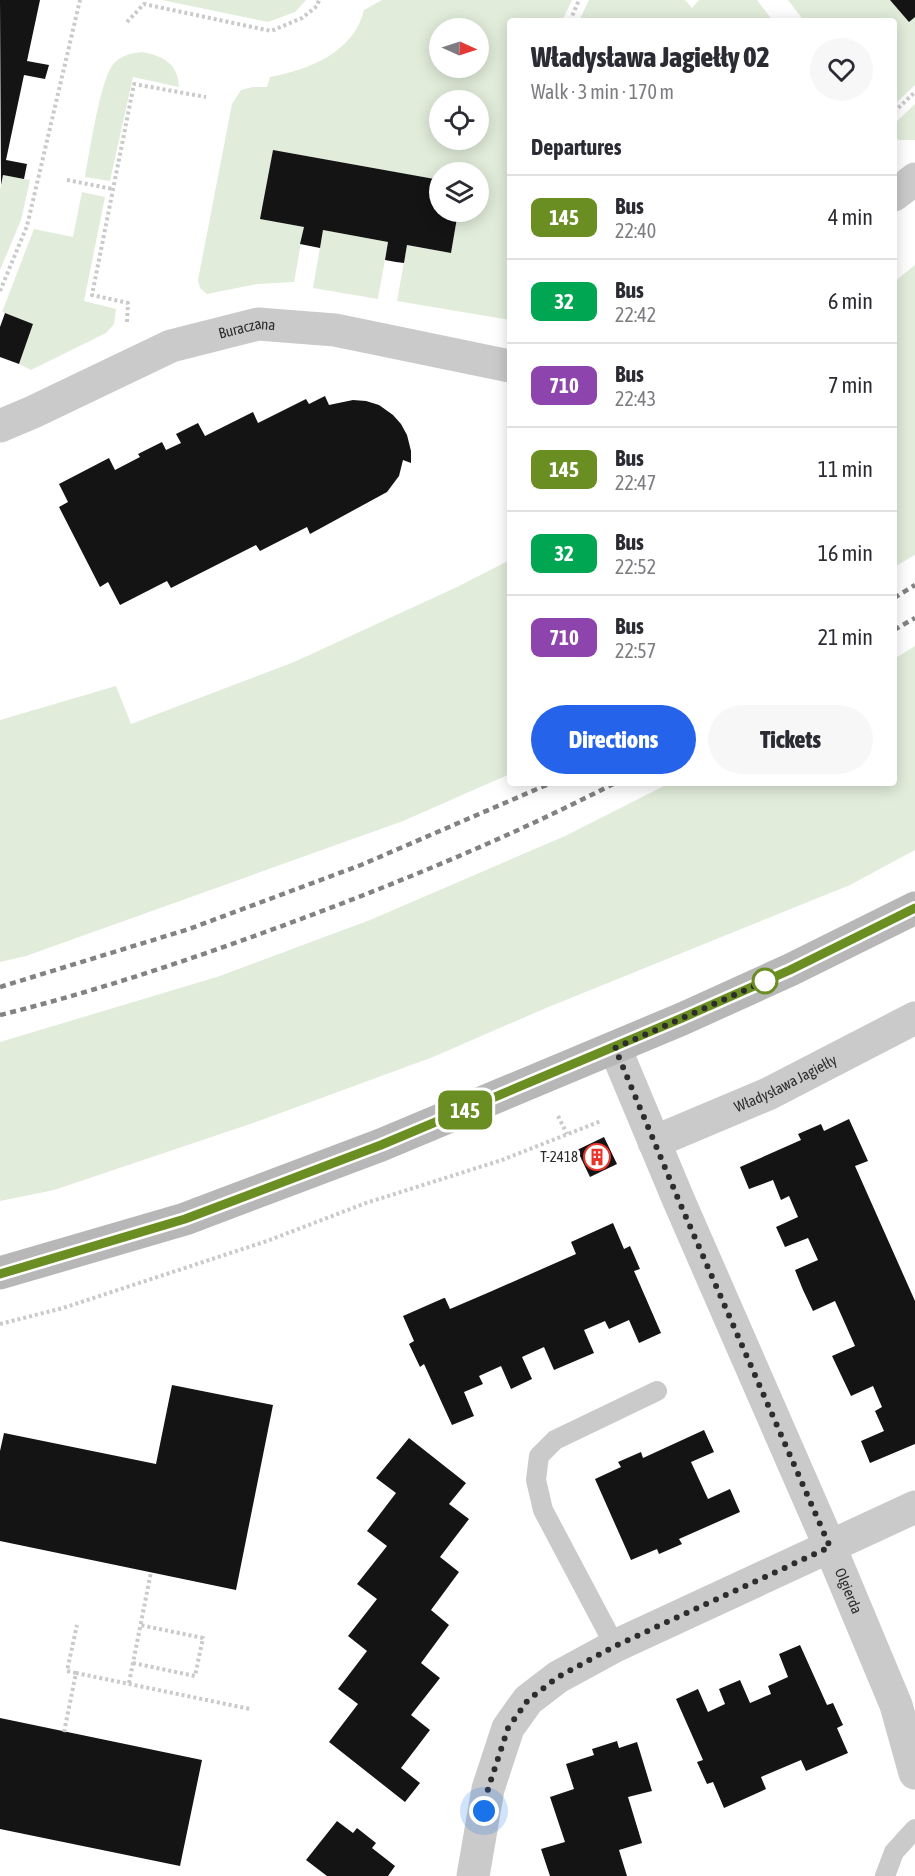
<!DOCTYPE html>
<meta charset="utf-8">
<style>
body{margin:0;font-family:"Asap Condensed",sans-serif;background:#f7f7f7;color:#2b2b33;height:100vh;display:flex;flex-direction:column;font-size:22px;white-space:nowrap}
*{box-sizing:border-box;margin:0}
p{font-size:20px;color:#7c7c81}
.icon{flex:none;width:33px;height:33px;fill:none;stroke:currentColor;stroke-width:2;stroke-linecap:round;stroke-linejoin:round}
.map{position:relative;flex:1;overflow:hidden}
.sheet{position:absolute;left:507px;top:18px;width:390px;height:768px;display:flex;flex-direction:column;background:#fff;border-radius:6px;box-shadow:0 3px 15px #0003}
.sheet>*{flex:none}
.badge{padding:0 12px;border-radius:9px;font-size:21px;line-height:39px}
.needle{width:39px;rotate:93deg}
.buttons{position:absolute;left:429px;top:18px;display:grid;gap:12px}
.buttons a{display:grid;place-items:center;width:60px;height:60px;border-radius:50%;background:#fff;box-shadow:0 3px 15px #0003;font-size:30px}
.you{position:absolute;width:30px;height:30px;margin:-15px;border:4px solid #fff;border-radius:50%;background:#1a73e8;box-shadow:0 0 0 9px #1a73e833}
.map>.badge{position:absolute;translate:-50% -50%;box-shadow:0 0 0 3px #fff}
h2{padding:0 24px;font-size:22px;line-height:54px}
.round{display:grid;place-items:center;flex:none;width:63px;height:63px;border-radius:32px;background:#f7f7f7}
.head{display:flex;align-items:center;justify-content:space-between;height:102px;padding:0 24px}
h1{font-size:28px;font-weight:800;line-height:45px}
.button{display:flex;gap:12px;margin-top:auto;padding:12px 24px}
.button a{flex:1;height:69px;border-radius:36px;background:#2563eb;color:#fff;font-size:24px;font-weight:800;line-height:69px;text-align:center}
.button a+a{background:#f7f7f7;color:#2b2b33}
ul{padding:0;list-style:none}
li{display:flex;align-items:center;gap:18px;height:84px;padding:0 24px;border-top:2px solid #e1e1e2}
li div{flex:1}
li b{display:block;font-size:22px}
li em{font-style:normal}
li .badge{min-width:66px;font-weight:700;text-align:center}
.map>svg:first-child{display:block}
</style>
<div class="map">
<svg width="915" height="1876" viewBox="0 0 915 1876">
<rect width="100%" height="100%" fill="#fff"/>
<!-- green -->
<g fill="#e1ecda" fill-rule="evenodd">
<polygon points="162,0 306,0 295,12 268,22"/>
<path d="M382,0H572L562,21H510V320L397,301L407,245L451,253L458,212H478V172H440L439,180L273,150L261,219L304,227L294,282L257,284L207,294L200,288L198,280L232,104L241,90L253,87H267L270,77C309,70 354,52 364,10ZM440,28H478V68H440ZM440,100H478V140H440Z"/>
<polygon points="589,0 685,0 692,8 699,0 757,0 773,21 579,21"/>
<polygon points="788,0 890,0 915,17 915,85 894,105 894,21 804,21"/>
<path d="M142,52C164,56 178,64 179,87L133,77L110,181L85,177C90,152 100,77 115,62C123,55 132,53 142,52Z"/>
<polygon points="915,104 915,140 899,140 894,137 894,124"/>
<polygon points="3,175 30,180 21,220 0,270 0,190"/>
<polygon points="82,192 105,197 84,301 116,309 114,324 106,333 31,370 19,364 33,324 2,312 34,229 73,237"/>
<polygon points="323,230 388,242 378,299 313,288"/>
<polygon points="915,265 915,555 894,567 894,282"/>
<polygon points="510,560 510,774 403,821 26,956 0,962 0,720 116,686 131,724 294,662 457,587"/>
<polygon points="915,646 915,850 850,885 546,1008 433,1057 256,1122 54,1190 0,1201 0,1042 220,976 370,920 565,836 670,783 894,783 894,659"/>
</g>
<!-- building -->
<g fill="#141414">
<polygon points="0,0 40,0 27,61 49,65 45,79 24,75 6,160 27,164 24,179 3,175 1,185"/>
<polygon points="890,0 915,0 915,17 909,22"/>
<polygon points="273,150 440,180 440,212 458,212 451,253 407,245 404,263 396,262 385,260 388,242 323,230 320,248 300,244 304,227 260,219"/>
<polygon points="5,313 33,324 19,364 0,357 0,327"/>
<polygon points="325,396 329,405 353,400 366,401 379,405 393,415 401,424 407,435 411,451 411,463 403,460 399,476 387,492 310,534 307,527 260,551 256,545 171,588 167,581 120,605 108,582 100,587 59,507 68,502 59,484 109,458 115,470 140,457 138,454 162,442 166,450 181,443 176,434 198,423 205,436 253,412 258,423 306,399 309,404"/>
<polygon points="849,1119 868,1161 855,1166 915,1301 915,1444 870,1463 861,1441 884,1431 875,1411 882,1407 873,1386 851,1396 832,1356 855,1346 835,1301 813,1311 803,1290 795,1270 818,1260 808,1238 785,1247 776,1227 798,1217 789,1196 781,1200 773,1180 749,1189 740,1167 801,1140 798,1134 821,1124 824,1131"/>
<polygon points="604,1137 617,1164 590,1177 577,1150"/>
<polygon points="613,1223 624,1249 630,1246 640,1269 634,1271 661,1333 639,1343 629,1320 609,1329 605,1321 584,1330 594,1353 554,1370 544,1347 522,1357 532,1379 511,1389 501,1366 479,1376 483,1384 464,1392 474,1416 452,1425 424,1364 420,1367 409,1344 414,1341 403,1316 444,1298 445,1298 450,1309 492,1291 576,1254 571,1242"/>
<polygon points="172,1385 273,1405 236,1590 0,1541 0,1451 4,1433 156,1464"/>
<polygon points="704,1430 714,1452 691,1462 708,1499 730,1489 740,1512 679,1539 682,1544 659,1554 657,1549 631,1560 595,1479 621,1467 618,1462 641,1452 643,1458"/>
<polygon points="409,1438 466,1483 449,1504 469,1519 440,1557 459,1572 431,1610 449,1625 421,1663 440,1678 411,1715 430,1730 401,1768 420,1783 405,1802 329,1742 358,1704 338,1689 367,1651 348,1636 377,1599 357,1584 387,1546 367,1531 396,1493 376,1478"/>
<polygon points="800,1645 827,1705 833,1703 843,1725 837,1728 848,1753 806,1771 801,1760 761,1777 766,1789 724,1808 713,1782 707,1784 697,1762 703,1760 676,1699 698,1689 708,1712 725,1704 719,1689 740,1680 750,1703 771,1694 768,1686 788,1677 779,1654"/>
<polygon points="0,1718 202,1760 180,1866 0,1829"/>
<polygon points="617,1741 619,1748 637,1742 652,1791 628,1797 642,1843 619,1850 627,1876 550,1876 541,1849 565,1842 550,1797 574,1789 566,1764 594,1755 592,1749"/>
<polygon points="337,1821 353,1833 357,1828 376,1843 372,1848 395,1866 388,1876 327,1876 306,1860"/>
</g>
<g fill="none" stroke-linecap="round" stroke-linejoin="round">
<!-- path -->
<g stroke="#cacaca" stroke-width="4" stroke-dasharray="3 3" stroke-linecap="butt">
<polyline points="570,21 579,0"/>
<polyline points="127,22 144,4 271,31 302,18 317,6 319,0"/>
<polyline points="894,112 915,92"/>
<polyline points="67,180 113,189"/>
<polyline points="0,291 27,226 80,0"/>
<polyline points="127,322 128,303 92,295 134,84 206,97"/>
<polyline points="558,1116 567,1134"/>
<polyline points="0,1324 63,1308 267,1241 366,1203 502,1160 601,1121"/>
<polyline points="133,1663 195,1676 203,1638 140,1625"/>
<polyline points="76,1673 67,1671 77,1625"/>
<polyline points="129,1683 151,1572"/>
<polyline points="64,1732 76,1673 250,1709"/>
</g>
<!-- lane -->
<g stroke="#cacaca" stroke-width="20">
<polyline points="615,1646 543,1510 536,1480 539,1456 555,1440 657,1391"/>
<polyline points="885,1876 894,1852 915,1829"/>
</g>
<!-- street -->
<g stroke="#cacaca" stroke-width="33">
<polyline points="894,195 915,179"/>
<path id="s1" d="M0,426L33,412L171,346L258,324L335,330L510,366"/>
<path id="s2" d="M615,1048L679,1201L830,1547L896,1705L915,1773"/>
<path id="s3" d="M654,1142L768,1094L915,1018"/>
<polyline points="473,1876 488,1789 508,1728 528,1700 558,1677 615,1646 915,1507"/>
</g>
<!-- secondary -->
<polyline stroke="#b7b7b7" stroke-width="33" points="0,1273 185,1219 381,1145 682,1019 790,970 915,908"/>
<!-- rail -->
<g stroke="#828282" stroke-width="4.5" stroke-dasharray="6 4.5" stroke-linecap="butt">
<polyline points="894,598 915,585"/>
<polyline points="894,630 915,618"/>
<polyline points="0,987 189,929 361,865 551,783"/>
<path d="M0,1015C98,991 195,958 290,923C401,882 510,837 615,783"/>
</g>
</g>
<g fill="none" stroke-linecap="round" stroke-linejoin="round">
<defs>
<polyline id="line" points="0,1274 185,1219 381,1145 682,1018 790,970 915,908"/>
</defs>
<!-- line casing -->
<use href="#line" stroke="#fff" stroke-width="14"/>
<!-- line -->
<use href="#line" stroke="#6b8e23" stroke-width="9"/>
<!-- walk -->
<polyline stroke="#2d2d2d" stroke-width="6" stroke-dasharray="0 10.8" points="484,1811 488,1789 508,1728 528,1700 558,1677 615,1646 830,1547 679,1201 615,1048 768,980 765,981"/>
</g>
<!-- icons -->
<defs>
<symbol id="building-ring" viewBox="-11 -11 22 22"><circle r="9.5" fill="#fff" stroke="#eb3429" stroke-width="1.5"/><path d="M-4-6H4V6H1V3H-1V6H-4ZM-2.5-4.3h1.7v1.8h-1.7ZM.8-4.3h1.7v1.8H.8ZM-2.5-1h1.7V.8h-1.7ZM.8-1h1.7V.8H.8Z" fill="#eb3429"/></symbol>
</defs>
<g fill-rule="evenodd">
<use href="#building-ring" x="582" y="1142" width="30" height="30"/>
</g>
<!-- markers -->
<circle fill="#fff" stroke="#6b8e23" stroke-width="3" cx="765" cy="981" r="12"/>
<g text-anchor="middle" stroke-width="6" stroke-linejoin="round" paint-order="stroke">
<!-- street labels -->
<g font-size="15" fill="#2d2d2d" stroke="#fff">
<text dy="5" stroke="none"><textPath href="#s1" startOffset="267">Buraczana</textPath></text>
<text dy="5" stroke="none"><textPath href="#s3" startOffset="144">Władysława Jagiełły</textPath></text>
<text dy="5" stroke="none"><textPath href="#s2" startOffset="591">Olgierda</textPath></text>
</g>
<!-- poi labels -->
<g font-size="15" fill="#2d2d2d" stroke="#fff" text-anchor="end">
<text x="578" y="1162">T-2418</text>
</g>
</g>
</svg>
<div class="buttons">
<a><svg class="needle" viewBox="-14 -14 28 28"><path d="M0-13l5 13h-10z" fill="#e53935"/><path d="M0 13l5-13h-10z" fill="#7c7c81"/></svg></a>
<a><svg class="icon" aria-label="locate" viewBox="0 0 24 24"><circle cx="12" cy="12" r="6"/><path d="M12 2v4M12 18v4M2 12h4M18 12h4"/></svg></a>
<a><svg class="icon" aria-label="layers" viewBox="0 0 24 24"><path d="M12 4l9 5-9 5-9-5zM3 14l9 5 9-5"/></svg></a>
</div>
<div class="you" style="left:484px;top:1811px"></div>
<b class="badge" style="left:465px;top:1110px;background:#6b8e23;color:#fff">145</b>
<section class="sheet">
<div class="head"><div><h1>Władysława Jagiełły 02</h1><p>Walk · 3 min · 170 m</p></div><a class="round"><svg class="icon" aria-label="heart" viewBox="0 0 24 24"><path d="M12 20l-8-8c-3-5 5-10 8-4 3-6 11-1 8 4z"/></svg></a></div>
<h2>Departures</h2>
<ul>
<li><span class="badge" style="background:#6b8e23;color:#fff">145</span><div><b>Bus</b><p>22:40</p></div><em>4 min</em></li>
<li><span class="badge" style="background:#00a651;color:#fff">32</span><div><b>Bus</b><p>22:42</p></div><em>6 min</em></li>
<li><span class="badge" style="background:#8e44ad;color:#fff">710</span><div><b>Bus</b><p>22:43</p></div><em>7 min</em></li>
<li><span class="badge" style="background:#6b8e23;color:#fff">145</span><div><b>Bus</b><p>22:47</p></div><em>11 min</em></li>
<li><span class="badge" style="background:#00a651;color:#fff">32</span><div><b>Bus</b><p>22:52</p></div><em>16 min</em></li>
<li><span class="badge" style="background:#8e44ad;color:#fff">710</span><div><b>Bus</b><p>22:57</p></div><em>21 min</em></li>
</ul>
<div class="button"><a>Directions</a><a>Tickets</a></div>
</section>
</div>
